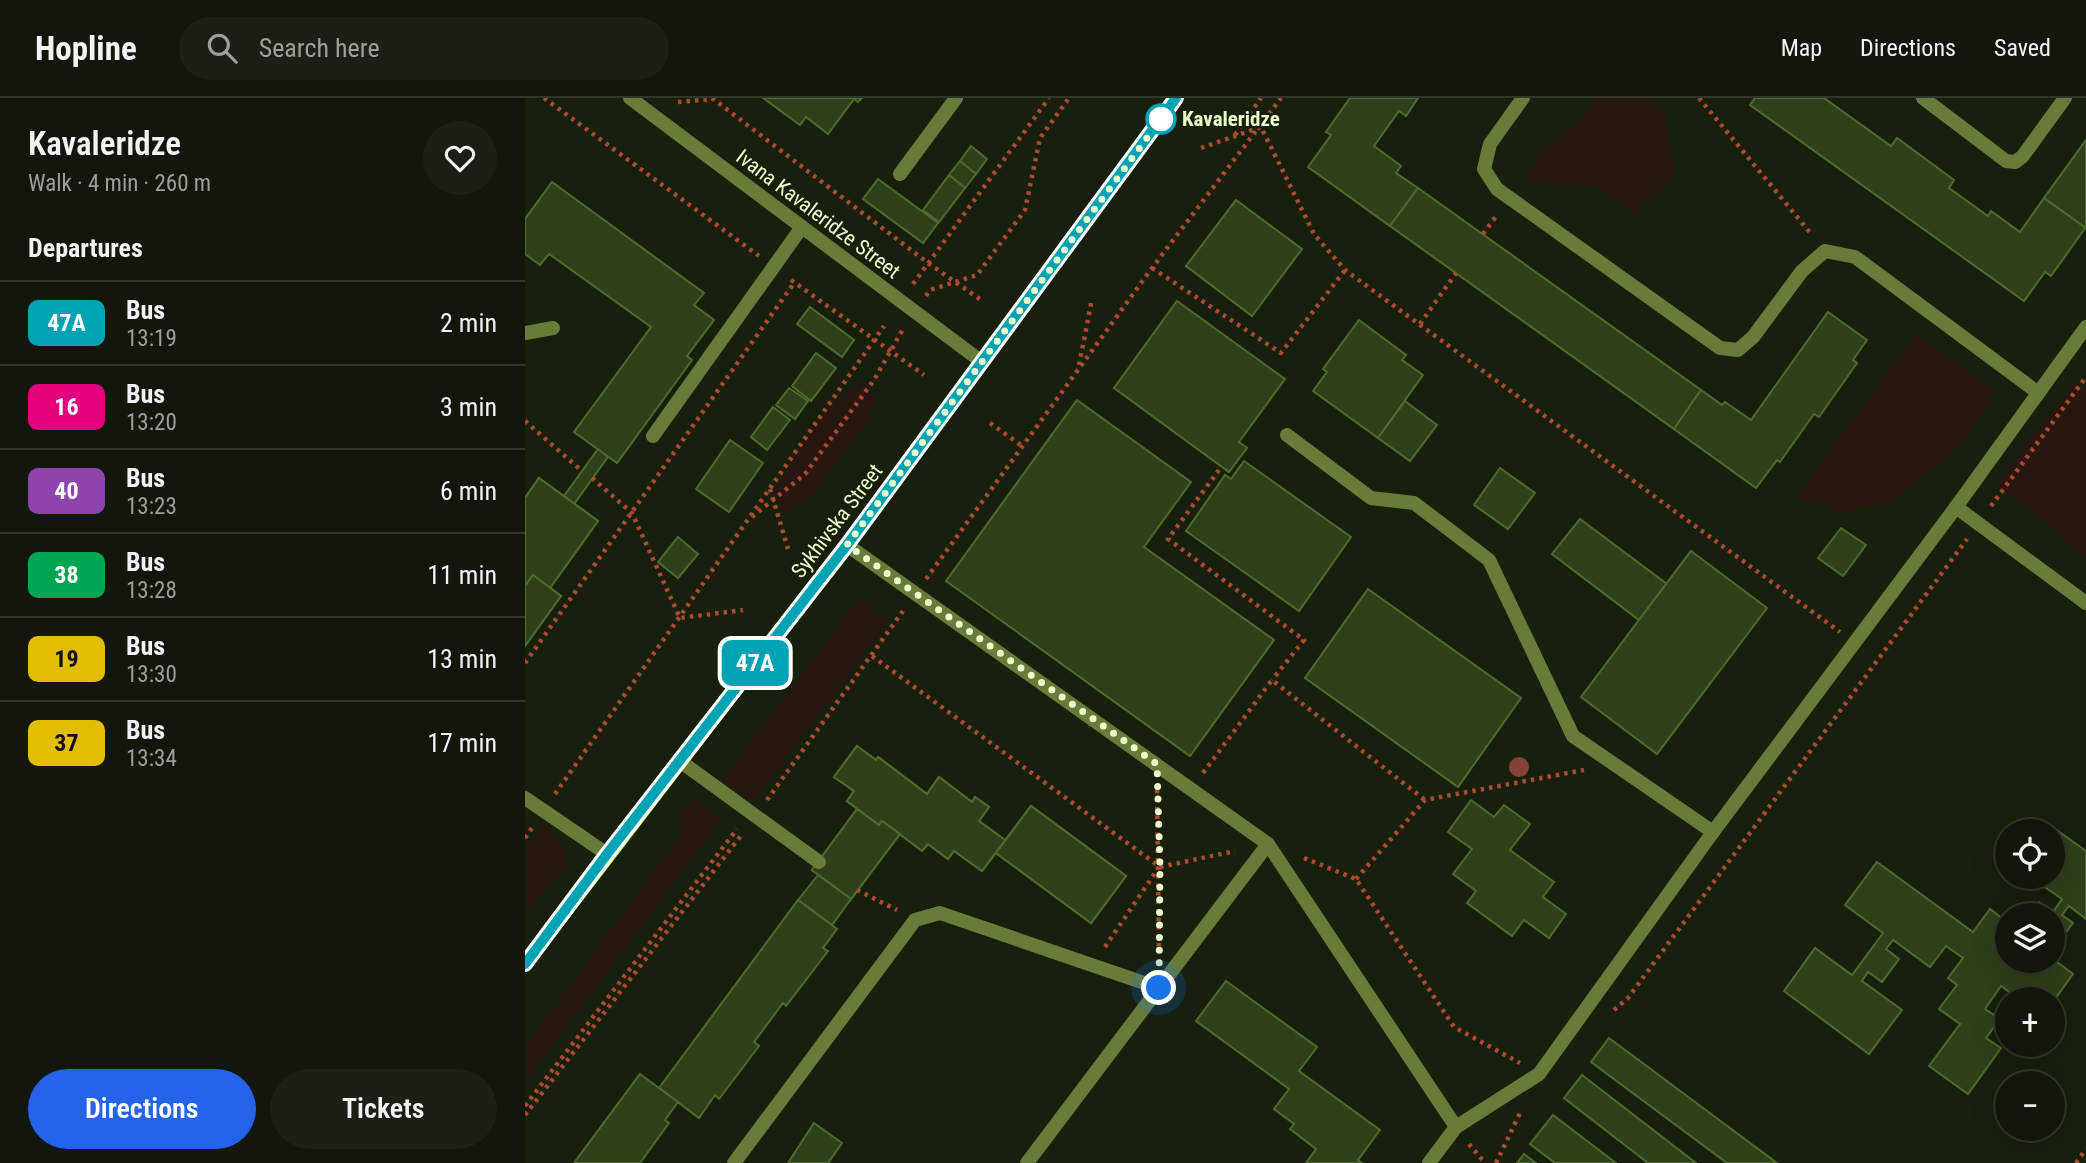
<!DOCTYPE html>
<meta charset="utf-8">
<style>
body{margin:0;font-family:"Roboto Condensed",sans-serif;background:#1a2013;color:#f1f3f6;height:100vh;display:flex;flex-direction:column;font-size:26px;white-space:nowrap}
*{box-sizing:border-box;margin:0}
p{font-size:23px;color:#9c9f9c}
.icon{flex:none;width:38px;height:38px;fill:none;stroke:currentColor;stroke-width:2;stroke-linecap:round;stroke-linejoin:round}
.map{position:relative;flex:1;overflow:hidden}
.sheet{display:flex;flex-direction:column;background:#11170a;width:525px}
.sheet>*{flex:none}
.badge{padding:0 14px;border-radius:10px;font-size:24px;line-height:46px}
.tools{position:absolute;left:1470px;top:721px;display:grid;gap:14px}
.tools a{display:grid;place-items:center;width:70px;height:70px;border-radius:50%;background:#11170a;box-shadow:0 7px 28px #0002,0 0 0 2px #30362b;font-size:35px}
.you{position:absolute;width:35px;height:35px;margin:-18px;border:5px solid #fff;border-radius:50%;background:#1a73e8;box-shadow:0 0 0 10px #1a73e833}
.map>.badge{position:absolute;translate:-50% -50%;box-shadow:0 0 0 4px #fff}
h2{padding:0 28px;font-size:26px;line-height:63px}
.round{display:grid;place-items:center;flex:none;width:74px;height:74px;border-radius:37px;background:#1a2013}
.head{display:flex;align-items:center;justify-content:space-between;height:119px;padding:0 28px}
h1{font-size:33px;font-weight:600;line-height:52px}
.cta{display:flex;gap:14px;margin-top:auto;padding:14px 28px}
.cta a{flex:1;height:80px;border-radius:42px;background:#2563eb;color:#fff;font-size:28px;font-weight:600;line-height:80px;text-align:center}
.cta a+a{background:#1a2013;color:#f1f3f6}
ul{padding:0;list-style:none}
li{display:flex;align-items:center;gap:21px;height:84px;padding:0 28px;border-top:2px solid #30362b}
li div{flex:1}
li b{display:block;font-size:26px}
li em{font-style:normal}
li .badge{min-width:77px;font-weight:700;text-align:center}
header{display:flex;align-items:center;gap:42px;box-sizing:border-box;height:98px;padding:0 35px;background:#11170a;border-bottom:2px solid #30362b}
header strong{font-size:33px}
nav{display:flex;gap:38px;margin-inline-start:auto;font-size:24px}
.search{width:490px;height:63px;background:#1a2013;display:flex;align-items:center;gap:18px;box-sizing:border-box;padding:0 24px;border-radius:38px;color:#9c9f9c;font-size:26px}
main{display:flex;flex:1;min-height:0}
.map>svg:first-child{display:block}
</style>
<header>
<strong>Hopline</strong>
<div class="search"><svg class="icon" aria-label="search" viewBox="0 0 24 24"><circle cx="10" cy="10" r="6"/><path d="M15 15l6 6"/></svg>Search here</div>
<nav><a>Map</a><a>Directions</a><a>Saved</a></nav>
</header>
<main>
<section class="sheet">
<div class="head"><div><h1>Kavaleridze</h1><p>Walk · 4 min · 260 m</p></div><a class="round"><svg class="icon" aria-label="heart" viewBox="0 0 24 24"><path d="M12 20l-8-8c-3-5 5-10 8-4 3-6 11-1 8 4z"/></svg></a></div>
<h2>Departures</h2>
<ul>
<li><span class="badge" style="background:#00a3b4;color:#fff">47А</span><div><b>Bus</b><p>13:19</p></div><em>2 min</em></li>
<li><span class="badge" style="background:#e6007e;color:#fff">16</span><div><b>Bus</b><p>13:20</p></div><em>3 min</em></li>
<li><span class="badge" style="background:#8e44ad;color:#fff">40</span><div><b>Bus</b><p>13:23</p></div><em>6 min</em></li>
<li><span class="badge" style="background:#00a651;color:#fff">38</span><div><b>Bus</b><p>13:28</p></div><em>11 min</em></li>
<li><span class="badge" style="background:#e3bd00;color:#111">19</span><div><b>Bus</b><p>13:30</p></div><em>13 min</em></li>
<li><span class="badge" style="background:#e3bd00;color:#111">37</span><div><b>Bus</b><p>13:34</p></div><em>17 min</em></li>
</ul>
<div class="cta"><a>Directions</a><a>Tickets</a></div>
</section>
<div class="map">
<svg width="1561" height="1065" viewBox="0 0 1561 1065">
<rect width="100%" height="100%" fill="#171f0d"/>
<!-- green -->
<g fill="#281610">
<polygon points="1070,0 1125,0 1140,20 1151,75 1109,116 1073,89 1002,84 1012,59 1064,13"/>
<polygon points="1391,237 1471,294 1433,349 1367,404 1315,414 1271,399"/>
<polygon points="1551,282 1561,290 1561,461 1526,428 1471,387"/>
<path d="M341,283L351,303L338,329L285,401L260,416L248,398C255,381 263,369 273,354C295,320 303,304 341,283Z"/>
<polygon points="334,501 364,522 229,704 197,682"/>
<polygon points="169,700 197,720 0,984 0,949 159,732 151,722"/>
<path d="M19,727C35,739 41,747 41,768L0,815V753Z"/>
</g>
<!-- building -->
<g fill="#2e3f1a" stroke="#4e6a2c" stroke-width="2">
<polygon points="238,0 337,0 333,4 329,1 303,36 281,19 275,27"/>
<polygon points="825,0 893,0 881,18 874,13 849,48 876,68 871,75 893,90 865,128 783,69 806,37 801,34"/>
<polygon points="1230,0 1299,0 1366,48 1372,40 1429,82 1424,90 1463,118 1466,113 1495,134 1519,100 1561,129 1526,178 1520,174 1499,203 1225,7"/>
<polygon points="1561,42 1561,130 1519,100"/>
<polygon points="446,48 462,61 451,76 435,63"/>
<polygon points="435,63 451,76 440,90 424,77"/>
<polygon points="424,77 440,90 414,124 398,112"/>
<polygon points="353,81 413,125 398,145 338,101"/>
<polygon points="27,84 179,195 169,207 189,222 162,258 167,262 92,365 49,334 126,229 24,156 15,167 0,156 0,121"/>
<polygon points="893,90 1176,292 1149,331 865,128"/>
<polygon points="711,102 777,151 727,218 661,168"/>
<polygon points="652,203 760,281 714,344 722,350 704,374 589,290"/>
<polygon points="285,209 329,242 317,259 272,226"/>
<polygon points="1303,214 1342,242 1328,262 1332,265 1294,319 1289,316 1255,364 1252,362 1231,390 1149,331 1176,292 1197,307 1200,304 1226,322"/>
<polygon points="834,222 881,257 877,262 898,277 853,340 788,293 802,274 798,271"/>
<polygon points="291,255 311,270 286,303 267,288"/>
<polygon points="264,290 283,303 270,321 251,307"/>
<polygon points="552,302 666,384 619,449 749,542 665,658 421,483"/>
<polygon points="880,303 912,327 885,363 853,340"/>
<polygon points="248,309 265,322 242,352 226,339"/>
<polygon points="205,342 238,365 204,414 171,391"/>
<polygon points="73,351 83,359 49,406 39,398"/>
<polygon points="719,363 826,439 774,513 661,433 700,377 706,381"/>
<polygon points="975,370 1010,395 983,431 949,407"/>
<polygon points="14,380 73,423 25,490 36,498 0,548 0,400"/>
<polygon points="14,380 73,423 25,490 8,477 0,488 0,400"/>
<polygon points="1055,421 1142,486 1114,522 1027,456"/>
<polygon points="1316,430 1341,447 1318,478 1293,460"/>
<polygon points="153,439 173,456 153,480 133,464"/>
<polygon points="1166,453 1242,510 1132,656 1056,599"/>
<polygon points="8,477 36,498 0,548 0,488"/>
<polygon points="843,491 996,600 933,689 780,580"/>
<polygon points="332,648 351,662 353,659 402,696 414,679 447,704 450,699 464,709 454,723 480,742 506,708 601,778 566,825 471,755 457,773 429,753 423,761 403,746 397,753 375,736 326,801 287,772 332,711 322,703 329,693 309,679"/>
<polygon points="332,648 351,662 353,659 402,696 414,679 447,704 450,699 464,709 454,723 480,742 457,773 429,753 423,761 403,746 397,753 357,723 354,727 322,703 329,693 309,679"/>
<polygon points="946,702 969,719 979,707 1005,726 985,752 1029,784 1018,799 1041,816 1024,840 999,822 987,838 942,805 951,793 928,776 947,751 923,734"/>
<polygon points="506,708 601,778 566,825 471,755"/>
<polygon points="332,711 354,727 357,723 375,736 326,801 287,772"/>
<polygon points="1529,730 1561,753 1561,821 1544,808 1537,817 1548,825 1532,846 1528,843 1528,817 1504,817 1514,804 1528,814 1537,801 1505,779 1528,779 1527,733"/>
<polygon points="1352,764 1448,834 1465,811 1482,824 1482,863 1528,863 1528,861 1548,876 1528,904 1528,901 1494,901 1476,888 1460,911 1475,921 1461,940 1476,950 1443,996 1404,968 1435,926 1414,911 1432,887 1423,880 1438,860 1421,848 1405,869 1368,842 1361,851 1374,861 1357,884 1343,874 1337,883 1377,912 1344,956 1259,893 1290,850 1327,877 1358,835 1320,807"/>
<polygon points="293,777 326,801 307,827 273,802"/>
<polygon points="273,802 312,831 298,850 303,853 261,908 258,905 229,944 234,948 194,1001 190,997 174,1020 134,990"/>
<polygon points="701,883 792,949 774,973 855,1032 833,1062 837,1065 781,1065 791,1051 765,1031 769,1026 749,1011 764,991 671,923"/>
<polygon points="1084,940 1252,1065 1202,1065 1066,964"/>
<polygon points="115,976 153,1004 140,1022 144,1025 115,1065 49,1065"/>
<polygon points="1057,977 1171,1065 1123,1065 1039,1000"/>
<polygon points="1028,1017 1091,1065 1030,1065 1005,1046"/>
<polygon points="289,1025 317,1045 303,1065 263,1065"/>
<polygon points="999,1056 1011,1065 992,1065"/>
</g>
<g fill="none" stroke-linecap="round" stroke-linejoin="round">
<!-- path -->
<g stroke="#ad4931" stroke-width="4.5" stroke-dasharray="3.5 5" stroke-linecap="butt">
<polyline points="19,0 234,158"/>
<polyline points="187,0 403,165 456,202"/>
<polyline points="1174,0 1287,137"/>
<polyline points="153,4 187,1"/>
<polyline points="710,37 736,0"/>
<polyline points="676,50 736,29 789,136 820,172 1315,534"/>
<polyline points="958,136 972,117"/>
<polyline points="627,170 756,255 820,172"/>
<polyline points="266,182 399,277"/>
<polyline points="388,186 524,0"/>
<polyline points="401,198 405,192 452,177 500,112 515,40 544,0"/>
<polyline points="895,226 931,175"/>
<polyline points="554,267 567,201"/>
<polyline points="0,323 57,373"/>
<polyline points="465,325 497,348"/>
<polyline points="694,372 643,441 779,542 747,582"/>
<polyline points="67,380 107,415 155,520 218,512"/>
<polyline points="245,391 263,451"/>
<polyline points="1466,408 1561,279"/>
<polyline points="227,419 280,376 349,282 378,231"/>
<polyline points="401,481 627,170 756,0"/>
<polyline points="347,558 635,769 710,753"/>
<polyline points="0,565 269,185"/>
<polyline points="678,675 747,582 900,702"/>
<polyline points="632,692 634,854"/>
<polyline points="30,696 359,228"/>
<polyline points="242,702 378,513"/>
<polyline points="0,740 7,730"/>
<polyline points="779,760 831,781 929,929 995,965"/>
<polyline points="831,781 900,702 1059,672"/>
<polyline points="332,792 372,812"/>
<polyline points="580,849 634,769"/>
<polyline points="1089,912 1103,900 1442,441"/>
<polyline points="0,1008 212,731"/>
<polyline points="0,1017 218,735"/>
<polyline points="944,1046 960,1065"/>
<polyline points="971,1065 995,1015"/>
<polyline points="1551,1065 1561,1051"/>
</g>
<!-- service -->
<g stroke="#687c39" stroke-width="14">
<polyline points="998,0 965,46 959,71 972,91 1195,250 1213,252 1228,239 1277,173 1300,153 1330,159 1512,294"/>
<polyline points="1398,0 1481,63 1490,64 1497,59 1540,0"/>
<polyline points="375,76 431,0"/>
<polyline points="0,235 28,230"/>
<polyline points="762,337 846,400 889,405 964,462 1048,638 1188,734"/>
<polyline points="128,338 277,129"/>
<polyline points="1431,409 1561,505"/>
<polyline points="322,447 743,746 931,1029"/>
<polyline points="155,663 294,764"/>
<polyline points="209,1065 390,822 415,815 634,890 743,746"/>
<polyline points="502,1065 634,890"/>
<polyline points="904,1065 931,1029 1014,976 1188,734 1431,409 1561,229"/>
</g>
<!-- minor -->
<polyline stroke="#687c39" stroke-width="14" points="0,700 82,756"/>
<!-- tertiary -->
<polyline stroke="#687c39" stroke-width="14" points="105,0 457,264"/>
<!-- secondary -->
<polyline stroke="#d0fb66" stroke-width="14" points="0,866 322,447 651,0"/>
</g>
<!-- trees -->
<circle fill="#834138" cx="994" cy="669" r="10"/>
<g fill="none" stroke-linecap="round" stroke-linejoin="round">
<defs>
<polyline id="line" points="0,866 82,756 322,447 651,0"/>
</defs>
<!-- line casing -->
<use href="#line" stroke="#fff" stroke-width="16"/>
<!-- line -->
<use href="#line" stroke="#00a3b4" stroke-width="10"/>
<!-- walk -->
<polyline stroke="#ebfecc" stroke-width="7" stroke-dasharray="0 12.6" points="634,890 635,769 632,666 322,447 636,21"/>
</g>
<!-- markers -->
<circle fill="#fff" stroke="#00a3b4" stroke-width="3.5" cx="636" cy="21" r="14"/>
<g text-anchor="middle" stroke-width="5" stroke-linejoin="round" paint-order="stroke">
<!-- stop labels -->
<g font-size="21" font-weight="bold" fill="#ebfecc" stroke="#171f0d" text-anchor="start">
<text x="657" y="28">Kavaleridze</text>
</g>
<!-- street labels -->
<g font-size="21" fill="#ebfecc" stroke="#171f0d">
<text transform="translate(293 116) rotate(37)" y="7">Ivana Kavaleridze Street</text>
<text transform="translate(312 423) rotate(-53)" y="7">Sykhivska Street</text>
</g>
</g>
</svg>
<div class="tools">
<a><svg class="icon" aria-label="locate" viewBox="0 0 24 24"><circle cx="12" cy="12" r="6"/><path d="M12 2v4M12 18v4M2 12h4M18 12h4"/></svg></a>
<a><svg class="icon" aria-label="layers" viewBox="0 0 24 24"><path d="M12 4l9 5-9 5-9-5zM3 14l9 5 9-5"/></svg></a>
<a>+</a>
<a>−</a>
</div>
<div class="you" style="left:634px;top:890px"></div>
<b class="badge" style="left:230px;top:565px;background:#00a3b4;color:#fff">47А</b>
</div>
</main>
